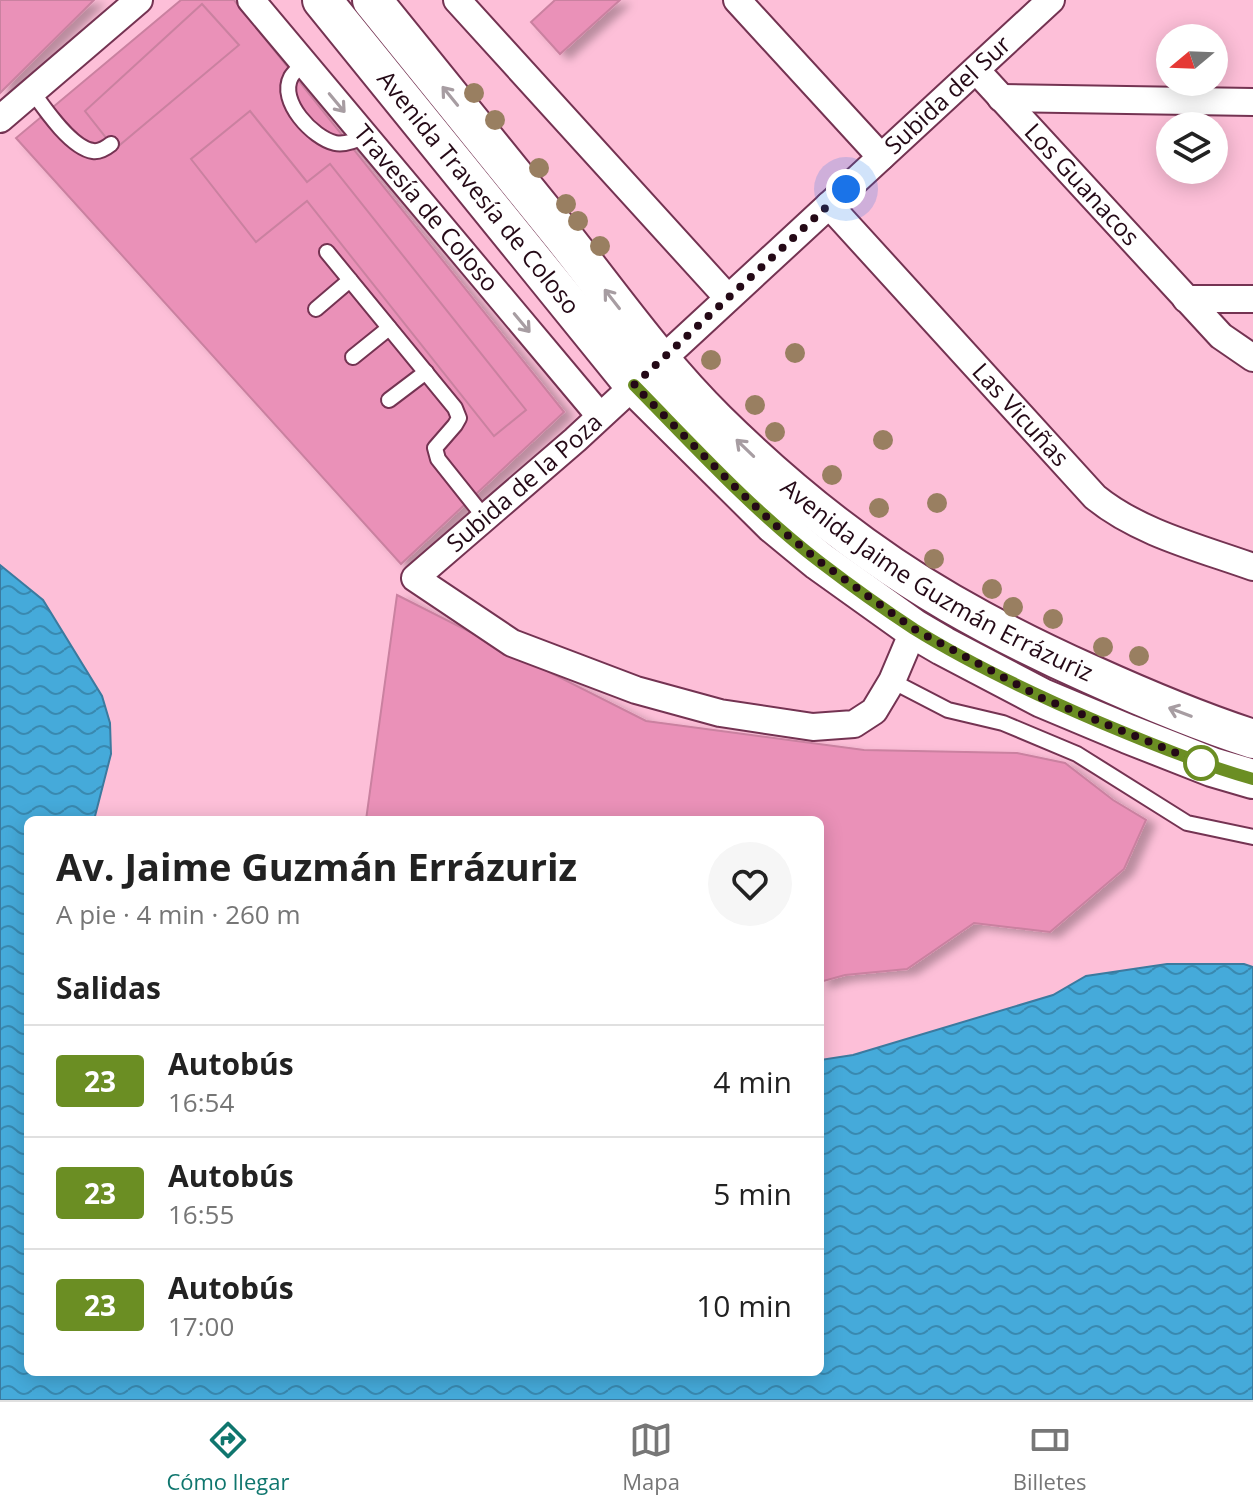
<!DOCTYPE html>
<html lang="es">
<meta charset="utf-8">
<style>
body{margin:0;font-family:"Open Sans",sans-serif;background:#f6f6f6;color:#222;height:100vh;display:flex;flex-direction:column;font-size:30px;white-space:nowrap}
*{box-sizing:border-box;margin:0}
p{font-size:26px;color:#767676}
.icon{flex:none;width:44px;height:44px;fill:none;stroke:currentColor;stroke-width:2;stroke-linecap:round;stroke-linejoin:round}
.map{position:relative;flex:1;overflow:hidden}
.details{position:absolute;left:24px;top:816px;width:800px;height:560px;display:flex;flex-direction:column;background:#fff;border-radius:12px;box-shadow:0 4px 20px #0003}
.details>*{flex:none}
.badge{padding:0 16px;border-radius:6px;font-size:28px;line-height:52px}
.needle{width:52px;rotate:251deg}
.buttons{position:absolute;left:1156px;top:24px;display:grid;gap:16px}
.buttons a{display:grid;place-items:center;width:72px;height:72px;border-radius:50%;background:#fff;box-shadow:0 4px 20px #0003;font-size:40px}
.you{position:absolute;width:40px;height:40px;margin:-20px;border:6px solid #fff;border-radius:50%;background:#1a73e8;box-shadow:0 0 0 12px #1a73e833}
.map>.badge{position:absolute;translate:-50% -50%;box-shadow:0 0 0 4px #fff}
h2{padding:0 32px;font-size:30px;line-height:72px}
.round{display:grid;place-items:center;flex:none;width:84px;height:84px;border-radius:42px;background:#f6f6f6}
.summary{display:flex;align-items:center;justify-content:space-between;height:136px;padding:0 32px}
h1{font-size:38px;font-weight:700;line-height:60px}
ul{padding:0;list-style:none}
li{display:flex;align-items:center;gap:24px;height:112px;padding:0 32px;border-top:2px solid #e0e0e0}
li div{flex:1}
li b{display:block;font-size:30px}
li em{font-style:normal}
li .badge{min-width:88px;font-weight:700;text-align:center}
.tab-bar{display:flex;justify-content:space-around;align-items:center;height:112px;border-top:2px solid #e0e0e0;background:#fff;font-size:22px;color:#767676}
.tab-bar a{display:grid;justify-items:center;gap:4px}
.tab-bar .active{color:#0f766e}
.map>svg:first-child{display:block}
</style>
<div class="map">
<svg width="1253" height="1400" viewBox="0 0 1253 1400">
<defs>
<pattern id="water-waves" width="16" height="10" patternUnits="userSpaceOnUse" patternTransform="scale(2)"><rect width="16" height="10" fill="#45aada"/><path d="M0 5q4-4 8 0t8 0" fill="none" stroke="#3989b0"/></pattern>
<filter id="shadow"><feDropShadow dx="9" dy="5" stdDeviation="4" flood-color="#0004"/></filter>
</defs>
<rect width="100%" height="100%" fill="#fdbfd8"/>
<!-- water -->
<polygon fill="url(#water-waves)" stroke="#3b7a9f" stroke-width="2" points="0,565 43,600 102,696 110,723 111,754 94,820 28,820 28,1372 820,1372 820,1060 853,1055 1053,995 1086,976 1167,964 1244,964 1253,967 1253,1400 0,1400"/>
<!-- building -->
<g fill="#ea91b8" stroke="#ca81a0" stroke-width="2" filter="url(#shadow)">
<polygon points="0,0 94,0 0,93"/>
<polygon points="181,0 234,0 564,412 401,564 16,138"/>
<polygon points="555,0 620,0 560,54 531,22"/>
<polygon points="202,4 239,45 115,149 85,111"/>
<polygon points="250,111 307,182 330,164 526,410 494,436 307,201 256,242 191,159"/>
<polygon points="397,595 646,721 864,750 1017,753 1065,763 1113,800 1146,820 1124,869 1050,932 974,923 907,969 845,975 820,982 820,820 366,820"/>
</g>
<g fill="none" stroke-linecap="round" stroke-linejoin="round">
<defs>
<g id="service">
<path d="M304,63C300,67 294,72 291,77C278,101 313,138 335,143C344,145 357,140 365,136"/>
<path d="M32,91C44,108 71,148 93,151C100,152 106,148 111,144"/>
<polyline points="327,252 455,408 459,418 455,425 435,448 438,459 485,518"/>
<polyline points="316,309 350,280"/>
<polyline points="353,357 389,328"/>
<polyline points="389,400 426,372"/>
<polyline points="892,681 948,710 1003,723 1077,754 1187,823 1253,837"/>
</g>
<g id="minor">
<path id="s1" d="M251,0L600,416"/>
<polyline points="457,0 728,298"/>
<polyline points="737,0 881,157"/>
<path id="s2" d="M976,70L1221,336L1253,358"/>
<polyline points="1001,98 1253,102"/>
<polyline points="0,119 139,0"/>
<path id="s3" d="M829,205L1095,497C1139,533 1200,548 1253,567"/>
<polyline points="1186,299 1253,299"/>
<path id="s4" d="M914,629L892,681L874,711L854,724L813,727L720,713L636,690L512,643L415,578L575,440L1051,0"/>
</g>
<g id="secondary">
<path id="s5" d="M322,0L634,385L774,524L819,561L914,629L943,646L1042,698L1128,734L1212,767L1253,779"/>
<path id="s6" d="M372,0C435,78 499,156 562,235C612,298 659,365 716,421C786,490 864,553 950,603C995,629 1043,653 1090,674C1143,698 1197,721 1253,739"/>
</g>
</defs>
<!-- service casing -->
<use href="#service" stroke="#743352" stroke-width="18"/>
<!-- minor casing -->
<use href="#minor" stroke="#743352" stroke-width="30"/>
<!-- secondary casing -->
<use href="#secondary" stroke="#743352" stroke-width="42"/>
<!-- service -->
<use href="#service" stroke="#fff" stroke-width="14"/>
<!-- minor -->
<use href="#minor" stroke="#fff" stroke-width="26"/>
<!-- secondary -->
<use href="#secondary" stroke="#fff" stroke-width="38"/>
</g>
<!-- trees -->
<g fill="#997f61">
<circle cx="474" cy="93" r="10"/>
<circle cx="495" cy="120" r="10"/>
<circle cx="539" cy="168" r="10"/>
<circle cx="566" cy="204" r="10"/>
<circle cx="578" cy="221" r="10"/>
<circle cx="600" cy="246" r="10"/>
<circle cx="795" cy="353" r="10"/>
<circle cx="711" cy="360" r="10"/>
<circle cx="755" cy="405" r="10"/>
<circle cx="775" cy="432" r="10"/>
<circle cx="883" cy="440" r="10"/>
<circle cx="832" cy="475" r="10"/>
<circle cx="937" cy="503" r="10"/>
<circle cx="879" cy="508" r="10"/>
<circle cx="934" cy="559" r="10"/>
<circle cx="992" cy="589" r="10"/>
<circle cx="1013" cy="607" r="10"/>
<circle cx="1053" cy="619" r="10"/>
<circle cx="1103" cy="647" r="10"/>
<circle cx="1139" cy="656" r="10"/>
</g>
<!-- one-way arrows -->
<defs><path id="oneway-shaft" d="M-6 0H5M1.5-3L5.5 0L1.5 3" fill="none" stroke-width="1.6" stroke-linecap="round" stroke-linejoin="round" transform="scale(2)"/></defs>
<g stroke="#a79da2">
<use href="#oneway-shaft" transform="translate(450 96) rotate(-129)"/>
<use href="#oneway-shaft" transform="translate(337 103) rotate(50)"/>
<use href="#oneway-shaft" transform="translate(612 299) rotate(-128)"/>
<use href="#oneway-shaft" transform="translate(522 323) rotate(50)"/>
<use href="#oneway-shaft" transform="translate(745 448) rotate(-136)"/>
<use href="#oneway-shaft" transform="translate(1180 712) rotate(-159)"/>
</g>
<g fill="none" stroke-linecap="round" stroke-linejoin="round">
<defs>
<path id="line" d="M634,385C694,446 752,510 820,562C850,585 882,608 914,629C972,665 1036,695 1099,722C1149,743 1200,764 1253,779"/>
</defs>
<!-- line casing -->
<use href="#line" stroke="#fff" stroke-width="18"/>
<!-- line -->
<use href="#line" stroke="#6b8e23" stroke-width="12"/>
<!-- walk -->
<polyline stroke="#240916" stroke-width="8" stroke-dasharray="0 14.4" points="846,189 634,385 730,482 774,524 819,561 914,629 1042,698 1201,763"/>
</g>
<!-- markers -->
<circle fill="#fff" stroke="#6b8e23" stroke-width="4" cx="1201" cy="763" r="16"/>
<g text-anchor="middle" stroke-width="7" stroke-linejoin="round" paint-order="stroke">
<!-- street labels -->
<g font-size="24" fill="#240916" stroke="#faf2f5">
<text dy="8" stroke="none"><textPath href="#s4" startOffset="1306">Subida del Sur</textPath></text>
<text dy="8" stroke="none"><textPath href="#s2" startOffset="156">Los Guanacos</textPath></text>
<text dy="8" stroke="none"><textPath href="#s5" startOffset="248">Avenida Travesía de Coloso</textPath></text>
<text dy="8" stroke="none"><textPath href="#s1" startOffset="272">Travesía de Coloso</textPath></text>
<text dy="8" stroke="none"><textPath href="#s3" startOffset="284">Las Vicuñas</textPath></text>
<text dy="8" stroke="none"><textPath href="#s4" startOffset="732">Subida de la Poza</textPath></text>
<text dy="8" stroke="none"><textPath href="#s6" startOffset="818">Avenida Jaime Guzmán Errázuriz</textPath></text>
</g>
</g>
</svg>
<div class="buttons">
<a><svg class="needle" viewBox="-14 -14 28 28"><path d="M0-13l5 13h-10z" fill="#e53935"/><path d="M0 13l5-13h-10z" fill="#767676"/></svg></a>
<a><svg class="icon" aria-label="layers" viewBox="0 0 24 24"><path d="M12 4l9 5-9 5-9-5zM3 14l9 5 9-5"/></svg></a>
</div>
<div class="you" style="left:846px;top:189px"></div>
<section class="details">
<div class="summary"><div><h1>Av. Jaime Guzmán Errázuriz</h1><p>A pie · 4 min · 260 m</p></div><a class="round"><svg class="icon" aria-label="heart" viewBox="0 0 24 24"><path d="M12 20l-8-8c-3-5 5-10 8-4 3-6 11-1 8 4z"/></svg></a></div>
<h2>Salidas</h2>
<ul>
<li><span class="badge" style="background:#6b8e23;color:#fff">23</span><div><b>Autobús</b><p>16:54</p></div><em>4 min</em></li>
<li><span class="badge" style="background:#6b8e23;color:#fff">23</span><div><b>Autobús</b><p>16:55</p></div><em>5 min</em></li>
<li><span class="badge" style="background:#6b8e23;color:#fff">23</span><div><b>Autobús</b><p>17:00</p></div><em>10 min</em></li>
</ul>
</section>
</div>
<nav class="tab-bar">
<a class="active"><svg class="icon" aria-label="directions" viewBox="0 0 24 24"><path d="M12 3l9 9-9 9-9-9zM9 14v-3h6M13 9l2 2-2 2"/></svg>Cómo llegar</a>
<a><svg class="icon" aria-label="map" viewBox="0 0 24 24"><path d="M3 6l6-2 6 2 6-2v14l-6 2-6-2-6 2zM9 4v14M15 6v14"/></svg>Mapa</a>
<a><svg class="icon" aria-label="tickets" viewBox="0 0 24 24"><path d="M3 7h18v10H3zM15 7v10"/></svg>Billetes</a>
</nav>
